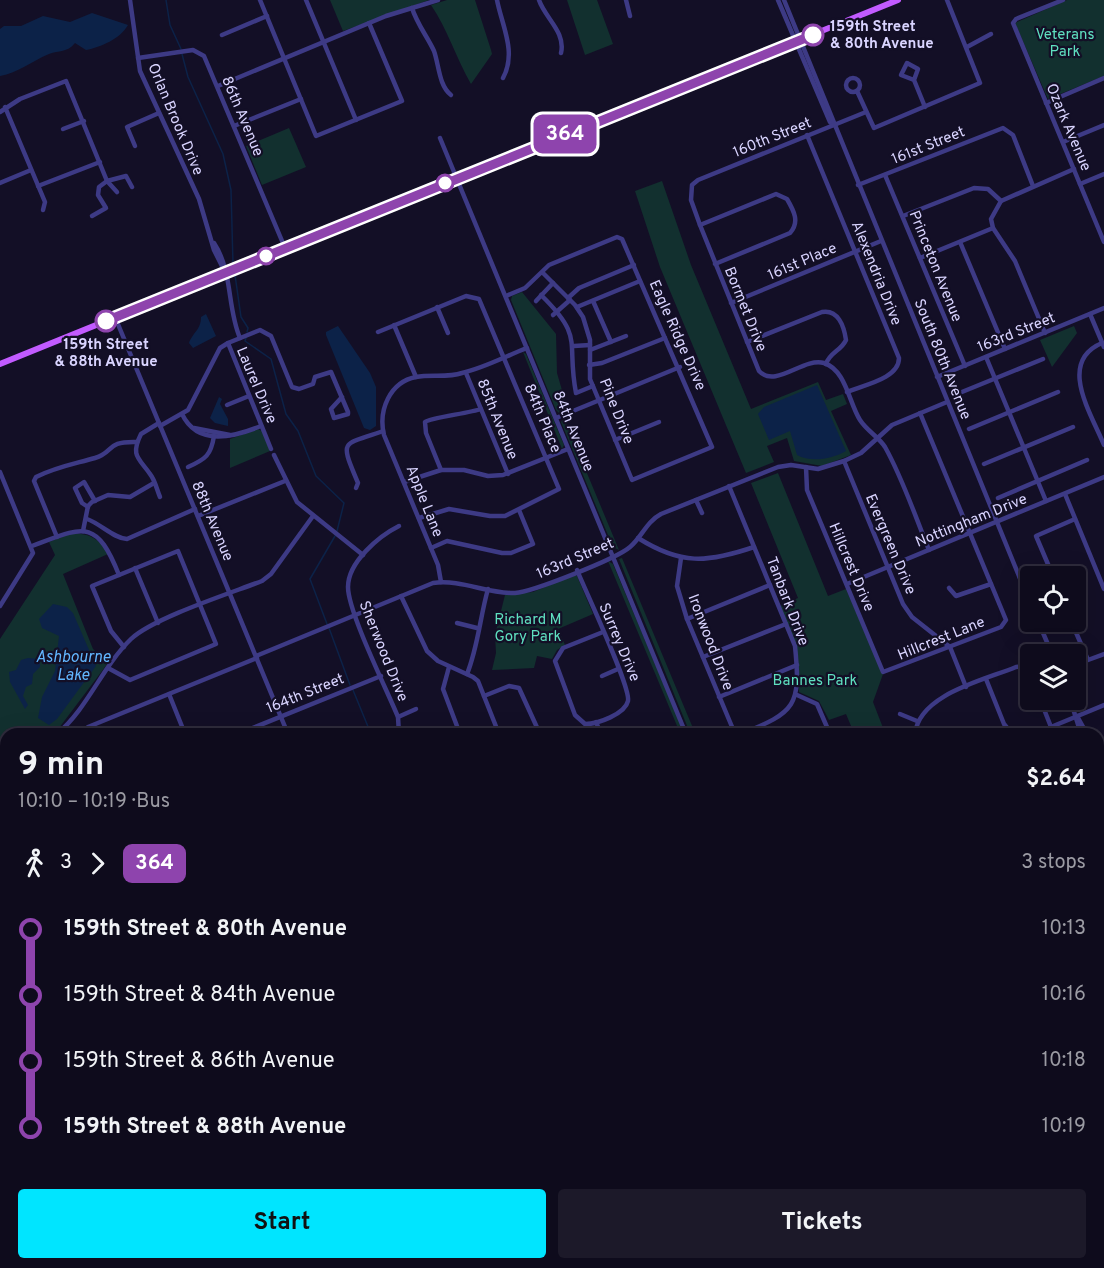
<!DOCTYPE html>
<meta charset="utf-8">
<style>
body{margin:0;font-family:Overpass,sans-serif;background:#1c1929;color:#f1f3f6;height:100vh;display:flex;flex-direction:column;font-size:22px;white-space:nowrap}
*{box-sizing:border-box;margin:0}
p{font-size:20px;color:#9b9ba3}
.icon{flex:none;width:33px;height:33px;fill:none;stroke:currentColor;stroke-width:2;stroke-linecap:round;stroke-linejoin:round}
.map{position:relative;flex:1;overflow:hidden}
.drawer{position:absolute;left:0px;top:728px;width:1104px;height:542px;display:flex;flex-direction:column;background:#0e0b1c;border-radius:18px 18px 0 0;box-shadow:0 6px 24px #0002,0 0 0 2px #2e2b3b}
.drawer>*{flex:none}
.badge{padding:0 12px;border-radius:9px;font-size:21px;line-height:39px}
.tools{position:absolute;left:1020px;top:566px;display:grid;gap:12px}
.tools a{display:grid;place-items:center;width:66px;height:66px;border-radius:6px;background:#0e0b1c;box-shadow:0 6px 24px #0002,0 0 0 2px #2e2b3b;font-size:30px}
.map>.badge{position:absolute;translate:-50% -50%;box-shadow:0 0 0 3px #fff}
.legs{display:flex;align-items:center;gap:9px;height:66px;padding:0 18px;font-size:20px}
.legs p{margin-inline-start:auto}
.summary{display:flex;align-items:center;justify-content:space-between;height:102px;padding:0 18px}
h1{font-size:33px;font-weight:700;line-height:45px}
.action{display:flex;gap:12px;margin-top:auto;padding:12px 18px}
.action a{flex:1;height:69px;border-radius:6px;background:#00e5ff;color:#111;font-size:24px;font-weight:700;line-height:69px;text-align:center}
.action a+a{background:#1c1929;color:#f1f3f6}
ul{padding:0 18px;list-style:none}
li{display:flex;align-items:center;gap:21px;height:66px;font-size:22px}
li i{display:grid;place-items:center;width:9px;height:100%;margin:0 8px;background:currentColor}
li i::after{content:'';width:15px;height:15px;margin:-8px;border:4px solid;border-radius:50%;background:#0e0b1c}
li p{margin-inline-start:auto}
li:first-child i{background:linear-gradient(#0000 50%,currentColor 0)}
li:last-child i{background:linear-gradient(currentColor 50%,#0000 0)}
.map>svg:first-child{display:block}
</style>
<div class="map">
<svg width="1104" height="1268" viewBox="0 0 1104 1268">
<rect width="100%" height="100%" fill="#130f26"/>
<!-- green -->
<g fill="#12302f">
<polygon points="330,0 429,0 343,31"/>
<path d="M447,0H475L491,50L492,54L471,84C456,58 448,30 431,5Z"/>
<polygon points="567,0 597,0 613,44 585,55"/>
<polygon points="1067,0 1104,0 1104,76 1048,99 1015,23"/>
<polygon points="289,128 306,167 262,185 246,146"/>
<polygon points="662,181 691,265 751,409 818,382 826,400 843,394 847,404 831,411 851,455 822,466 794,461 787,438 767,446 774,462 746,473 660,267 635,191"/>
<polygon points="522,292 556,334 557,373 568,411 560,414 556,410 511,300 512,296"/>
<polygon points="1074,326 1077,333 1052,367 1040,340"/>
<polygon points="523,352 526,354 564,445 562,449"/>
<polygon points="564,418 619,550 613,547 561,422"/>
<polygon points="258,429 262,431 270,451 230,468 230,439"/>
<polygon points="778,473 828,596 846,589 883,674 873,702 885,733 854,733 846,714 829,720 819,701 799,692 798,656 780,606 798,598 751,483"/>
<path d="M72,533C90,534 99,538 108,554L63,574L93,649L108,663L59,728L52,733L6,734V755L0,757V639L55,555L49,542Z"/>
<polygon points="622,558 695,733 690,733 619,559"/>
<polygon points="608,561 613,564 684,733 680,733"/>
<polygon points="574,575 577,576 593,614 558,629 565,645 557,650 552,659 537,656 534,668 492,670 496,653 495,635 505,595 533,592"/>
<polygon points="4,949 6,949 6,1146 0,1131 0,950"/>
<polygon points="1104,1106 1104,1268 1003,1268 1001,1263 1098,1263 1098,1108"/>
</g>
<!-- water -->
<g fill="#0c2248">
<path d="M92,13L128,25C120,39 101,47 86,50L75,43C67,53 59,50 49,54C32,61 18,73 0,76V29L4,26H21L43,16L70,22Z"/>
<path d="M206,314L216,336L193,348L189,343C193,332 201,330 201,317Z"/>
<polygon points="338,326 370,373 376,387 376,426 370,430 364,428 326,335 326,332"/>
<path d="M817,385L846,451C832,459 811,463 797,455L790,431L769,440L758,414L764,407Z"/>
<polygon points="219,397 222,399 220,404 228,419 228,426 215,423 210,418"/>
<polygon points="53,604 67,607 73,613 96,666 57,719 49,725 38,718 42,697 55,671 59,636 42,628 39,619"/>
<polygon points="28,658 40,659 40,667 33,674 32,684 26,687 23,696 28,705 25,709 10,682 9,672 16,670 21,660"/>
</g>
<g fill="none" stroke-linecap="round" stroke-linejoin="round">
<!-- stream -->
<g stroke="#0c2248" stroke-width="1.5">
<polyline points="166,0 170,25 181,49"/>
<polyline points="182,54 188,77 223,154 231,190 233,264"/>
<polyline points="235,275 241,317 248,328 247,332"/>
<polyline points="246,338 245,341 271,359 286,414 298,431 316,476 344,503 337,531"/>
<polyline points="327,624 310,579 335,536"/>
<polyline points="329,628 350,685"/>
<polyline points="353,690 371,734"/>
<polyline points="1015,1263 1016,1268"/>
</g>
<!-- minor -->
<g stroke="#3d3a85" stroke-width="4.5">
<polyline points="130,0 140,71 199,199 214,250 225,272"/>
<polyline points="260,0 316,136 402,101 369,23"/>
<polyline points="306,0 356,120"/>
<path d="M497,0C502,26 517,52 503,78"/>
<path d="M539,0C545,18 566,32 561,53"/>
<polyline points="626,0 630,16"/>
<polyline points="778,0 830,122 833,125"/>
<polyline points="784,0 1030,603"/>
<polyline points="1063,0 1016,19 1013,23 1104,242"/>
<path d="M412,8C417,24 427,36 434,51C439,65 439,86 451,95"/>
<polyline points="222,35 267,16"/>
<polyline points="967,47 991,34"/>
<polyline points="138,58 193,50 204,56 285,248"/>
<circle cx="853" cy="85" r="7"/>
<polyline points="914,80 901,75 907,63 918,69 914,80 925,107"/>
<polyline points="218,86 386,16 438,0"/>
<polyline points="857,91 874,128 980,83 947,0"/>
<polyline points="1046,103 1104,78"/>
<polyline points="5,107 45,202 43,210"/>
<polyline points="0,112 20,99 66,81 107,181 126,176 132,187"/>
<path d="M866,112L698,180L692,185L691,200L700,225L759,371C776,389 803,357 824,363C846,370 849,403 860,420C867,431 879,437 885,447C903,479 915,516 929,550"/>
<polyline points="234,126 301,99"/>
<polyline points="63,129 84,121"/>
<path d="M807,135L899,358C899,379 863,385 847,392"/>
<polyline points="440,138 686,734"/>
<polyline points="1063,142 1104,125"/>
<polyline points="135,146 127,127 159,113"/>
<polyline points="885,175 965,366"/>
<polyline points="0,183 31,170"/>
<polyline points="1080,184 1104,174"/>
<polyline points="858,185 1003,128 1013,135 1033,186"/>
<polyline points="38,186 100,162"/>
<polyline points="92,216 106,208 98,195 99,187 107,181 117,192"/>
<polyline points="903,216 974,188 988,189 1001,201"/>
<path d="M700,225L776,194L787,199C794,211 800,222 790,233L715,264"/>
<polyline points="960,242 1005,349"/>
<path d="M214,243C233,272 227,308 240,338"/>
<polyline points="920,258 993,228"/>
<path d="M541,295C585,338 566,341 576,393L593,386"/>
<polyline points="506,296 525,288 549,265 617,237 622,239 712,447 632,480 590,379 590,340 583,317 575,305 542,272"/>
<polyline points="568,298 579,288 634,265"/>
<polyline points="536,301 553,283"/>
<polyline points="593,301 611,342"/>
<polyline points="731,303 881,241"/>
<polyline points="437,307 448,333"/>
<polyline points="577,307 640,281"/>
<polyline points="1090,314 1104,347"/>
<polyline points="553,315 570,300"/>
<polyline points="115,317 288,734"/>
<polyline points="394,325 416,377"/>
<polyline points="378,332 466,296 479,299 559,489 505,516 490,516 449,509 419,518"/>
<polyline points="1045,333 1015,261 993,228 991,219 1001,201 1074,169"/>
<path d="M747,342L822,312C838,309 844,326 846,340C841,351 830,352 826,364"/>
<path d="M1102,343C1057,362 1091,413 1104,445"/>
<polyline points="574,346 590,345"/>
<polyline points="590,350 626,336"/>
<polyline points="986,357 1046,501"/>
<polyline points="589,365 602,363 665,338"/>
<polyline points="466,373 508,474"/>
<polyline points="937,377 1104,308"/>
<polyline points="957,394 1043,359"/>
<polyline points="227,405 249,396"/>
<path d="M182,414C198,447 234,437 261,426"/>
<polyline points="556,418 680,367"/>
<path d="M159,423L141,434C130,456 139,458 150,474C155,480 157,490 160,497"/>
<polyline points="160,426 188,410 220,348 228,343"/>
<polyline points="194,428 230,435"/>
<polyline points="969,429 1058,392"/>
<polyline points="615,440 659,422"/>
<polyline points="271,449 228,343 260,330 271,336 292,387 299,389 313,384 315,377 331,372 348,412 348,414 334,418 331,409 342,397"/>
<polyline points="274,455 297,502 363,555"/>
<polyline points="844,461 903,604 912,617 950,647 966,687"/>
<polyline points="984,464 1073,427"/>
<path d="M188,467C206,459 211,455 214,436"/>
<polyline points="806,467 807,490 883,672 1001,627 1006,620 920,413"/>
<path d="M441,470L426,433L425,422C429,418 470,413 481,409"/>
<polyline points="0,472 33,553 0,606"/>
<polyline points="404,482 441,470 464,470 488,476 503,475 568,449"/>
<path d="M729,486L795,646C801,706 796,712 741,734"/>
<path d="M356,488L358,483C339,438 342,446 383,431"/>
<polyline points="1065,494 1104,589"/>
<polyline points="998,498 1087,460"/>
<polyline points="696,500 702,513"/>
<polyline points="88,507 82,503 75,488 84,482 95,501"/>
<polyline points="198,516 285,481"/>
<path d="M87,519C101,524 113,538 127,539L195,509"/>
<polyline points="83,531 88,506 92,502 108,495 130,497 154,483"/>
<path d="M57,537L34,481L36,477C56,467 74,464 95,458C115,452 105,441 137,442"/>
<path d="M638,538C681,565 707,563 754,547"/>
<path d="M32,546C83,527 96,517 119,575"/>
<polyline points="431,548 447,541 502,553 511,553 533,544 519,510"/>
<polyline points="681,558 677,586 687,619 735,734"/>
<polyline points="135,568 158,623"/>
<path d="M577,570C585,590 631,687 628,701C625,714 598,724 585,724L575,715L555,661L563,648L603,632"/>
<polyline points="1053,576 1036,536 1075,519"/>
<path d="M441,582L438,565L384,435C378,410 390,382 416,377C431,374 447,378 462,373C484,368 506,356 527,348"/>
<polyline points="847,584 1104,477"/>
<polyline points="949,588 956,596 991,584"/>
<polyline points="401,596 427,651 438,661 473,677 478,681 499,734"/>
<polyline points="687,619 770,585"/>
<polyline points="1038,621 1052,654"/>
<polyline points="1071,621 1088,660 1104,654"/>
<polyline points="457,623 477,628"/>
<path d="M256,656L433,583C462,579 487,594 515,593C532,592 616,559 630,547C642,537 646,522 661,514L778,467L791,465L818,469L844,461L861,453L892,425L947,402"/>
<polyline points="703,657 786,624"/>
<polyline points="449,667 443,689 460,734"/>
<polyline points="108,668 130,680 216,644 178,551 92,586 111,631 124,647"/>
<path d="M467,674C478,647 480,617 488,589"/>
<polyline points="602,676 618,669"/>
<polyline points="986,679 1004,724 1012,734"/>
<polyline points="169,694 185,734"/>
<polyline points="797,695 817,704 830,734"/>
<polyline points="484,696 509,686 519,688 540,734"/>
<polyline points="719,697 797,665"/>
<polyline points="1040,699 1051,727"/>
<polyline points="1070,699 1081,734"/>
<polyline points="900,714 917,721"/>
<polyline points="1077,716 1087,734"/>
<polyline points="398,717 416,709"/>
<polyline points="596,722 601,734"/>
<polyline points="88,727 257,658"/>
<path d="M57,734C88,708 102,667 131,639C153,618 231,593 262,581L271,574L313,516"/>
<polyline points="238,734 381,676"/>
<path d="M399,734L398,717C387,690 348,612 348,587C348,562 379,536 399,526"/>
<path d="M915,734C919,694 985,680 1016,667L1024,666L1030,677"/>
<polyline points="1034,734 1104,705"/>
<polyline points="0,759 6,757"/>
<polyline points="1098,760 1104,774"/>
<polyline points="1098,774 1104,788"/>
<polyline points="0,812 6,809"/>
<polyline points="1098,845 1104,860"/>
<polyline points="0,849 6,863"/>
<polyline points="1098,905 1104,902"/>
<polyline points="0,925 6,919"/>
<polyline points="1098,1045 1104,1048"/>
<polyline points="1098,1067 1104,1062"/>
<polyline points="1098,1098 1104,1096"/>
<polyline points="1098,1104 1104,1102"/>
<polyline points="0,1136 6,1150"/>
<polyline points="0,1158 6,1155"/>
<polyline points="0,1247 6,1262"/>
<polyline points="53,1263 55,1268"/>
<polyline points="102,1263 104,1268"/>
<polyline points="150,1263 152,1268"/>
<polyline points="197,1263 199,1268"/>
<polyline points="244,1263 246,1268"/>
<polyline points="478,1263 480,1268"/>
<polyline points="508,1263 510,1268"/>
<polyline points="641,1263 643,1268"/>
<polyline points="782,1263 784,1268"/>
<polyline points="825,1263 827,1268"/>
<polyline points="906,1263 908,1268"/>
<polyline points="267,1268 279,1263"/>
<polyline points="381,1268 392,1263"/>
<polyline points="436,1268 442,1263"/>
<polyline points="587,1268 599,1263"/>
<polyline points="682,1268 694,1263"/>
<polyline points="696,1268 709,1263"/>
<polyline points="834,1268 840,1263"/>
</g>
<!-- major -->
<polyline stroke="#c25bff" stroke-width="6" points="0,364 898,0"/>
</g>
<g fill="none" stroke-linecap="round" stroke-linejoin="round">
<defs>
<polyline id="line-1" points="106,321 813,35"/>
</defs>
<!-- line-1 casing -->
<use href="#line-1" stroke="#fff" stroke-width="14"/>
<!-- line-1 -->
<use href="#line-1" stroke="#8e44ad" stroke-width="9"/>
</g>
<!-- markers -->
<g fill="#fff" stroke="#8e44ad" stroke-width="3">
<circle cx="813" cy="35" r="10"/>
<circle cx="445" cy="183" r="8"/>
<circle cx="266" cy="256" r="8"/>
<circle cx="106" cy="321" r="10"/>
</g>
<g text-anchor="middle" stroke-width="4.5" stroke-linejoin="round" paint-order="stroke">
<!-- stop labels -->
<g font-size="15" font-weight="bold" fill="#d9d4ff" stroke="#130f26" text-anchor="start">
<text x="830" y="31">159th Street<tspan x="830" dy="17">&amp; 80th Avenue</tspan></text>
<text x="106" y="349" text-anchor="middle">159th Street<tspan x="106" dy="17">&amp; 88th Avenue</tspan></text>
</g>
<!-- park labels -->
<g font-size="15" fill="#5fe0c0" stroke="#130f26">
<text x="1065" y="39">Veterans<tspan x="1065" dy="17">Park</tspan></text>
<text x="528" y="624">Richard M<tspan x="528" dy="17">Gory Park</tspan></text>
<text x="815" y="685">Bannes Park</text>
</g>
<!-- street labels -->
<g font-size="15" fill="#d9d4ff" stroke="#130f26">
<text transform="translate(243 116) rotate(67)" y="5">86th Avenue</text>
<text transform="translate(176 119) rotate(67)" y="5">Orlan Brook Drive</text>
<text transform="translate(1069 127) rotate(67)" y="5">Ozark Avenue</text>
<text transform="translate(772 137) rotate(-22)" y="5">160th Street</text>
<text transform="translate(928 145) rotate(-22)" y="5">161st Street</text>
<text transform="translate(802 261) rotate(-23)" y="5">161st Place</text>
<text transform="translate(936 266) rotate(68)" y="5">Princeton Avenue</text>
<text transform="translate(877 273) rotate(68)" y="5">Alexendria Drive</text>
<text transform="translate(746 309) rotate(68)" y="5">Bormet Drive</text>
<text transform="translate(1016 332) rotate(-22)" y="5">163rd Street</text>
<text transform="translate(678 335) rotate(66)" y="5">Eagle Ridge Drive</text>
<text transform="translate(943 359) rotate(68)" y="5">South 80th Avenue</text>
<text transform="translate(257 385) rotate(67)" y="5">Laurel Drive</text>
<text transform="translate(617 411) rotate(68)" y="5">Pine Drive</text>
<text transform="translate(543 418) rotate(67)" y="5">84th Place</text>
<text transform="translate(498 419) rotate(68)" y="5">85th Avenue</text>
<text transform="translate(574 431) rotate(68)" y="5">84th Avenue</text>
<text transform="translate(425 501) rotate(68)" y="5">Apple Lane</text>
<text transform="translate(971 520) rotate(-22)" y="5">Nottingham Drive</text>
<text transform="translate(213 521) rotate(67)" y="5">88th Avenue</text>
<text transform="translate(891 544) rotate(67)" y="5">Evergreen Drive</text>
<text transform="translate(575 558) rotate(-23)" y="5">163rd Street</text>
<text transform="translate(852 567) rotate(67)" y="5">Hillcrest Drive</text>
<text transform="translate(788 601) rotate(69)" y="5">Tanbark Drive</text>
<text transform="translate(941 638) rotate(-22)" y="5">Hillcrest Lane</text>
<text transform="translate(620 642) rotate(67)" y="5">Surrey Drive</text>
<text transform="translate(711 642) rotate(69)" y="5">Ironwood Drive</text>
<text transform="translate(384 651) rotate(68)" y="5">Sherwood Drive</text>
<text transform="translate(305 693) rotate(-22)" y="5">164th Street</text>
</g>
<!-- water labels -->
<g font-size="16" font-style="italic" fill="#62b6ff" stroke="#130f26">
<text x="73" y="662">Ashbourne<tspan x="73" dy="18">Lake</tspan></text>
</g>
</g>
</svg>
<div class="tools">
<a><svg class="icon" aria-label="locate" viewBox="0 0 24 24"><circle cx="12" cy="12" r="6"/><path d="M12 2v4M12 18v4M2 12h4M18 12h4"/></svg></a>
<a><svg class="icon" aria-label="layers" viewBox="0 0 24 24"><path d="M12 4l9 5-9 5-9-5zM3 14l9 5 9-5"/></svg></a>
</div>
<b class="badge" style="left:565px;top:134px;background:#8e44ad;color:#fff">364</b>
<section class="drawer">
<div class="summary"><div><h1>9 min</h1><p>10:10 – 10:19 · Bus</p></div><b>$2.64</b></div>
<div class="legs"><svg class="icon" aria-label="walk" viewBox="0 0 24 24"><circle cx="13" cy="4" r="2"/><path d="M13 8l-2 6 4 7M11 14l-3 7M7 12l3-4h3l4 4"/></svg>3<svg class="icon" aria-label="forward" viewBox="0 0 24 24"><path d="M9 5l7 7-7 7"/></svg><b class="badge" style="background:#8e44ad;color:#fff">364</b><p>3 stops</p></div>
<ul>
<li><i style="color:#8e44ad"></i><b>159th Street &amp; 80th Avenue</b><p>10:13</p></li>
<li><i style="color:#8e44ad"></i><span>159th Street &amp; 84th Avenue</span><p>10:16</p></li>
<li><i style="color:#8e44ad"></i><span>159th Street &amp; 86th Avenue</span><p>10:18</p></li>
<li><i style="color:#8e44ad"></i><b>159th Street &amp; 88th Avenue</b><p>10:19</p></li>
</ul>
<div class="action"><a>Start</a><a>Tickets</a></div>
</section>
</div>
